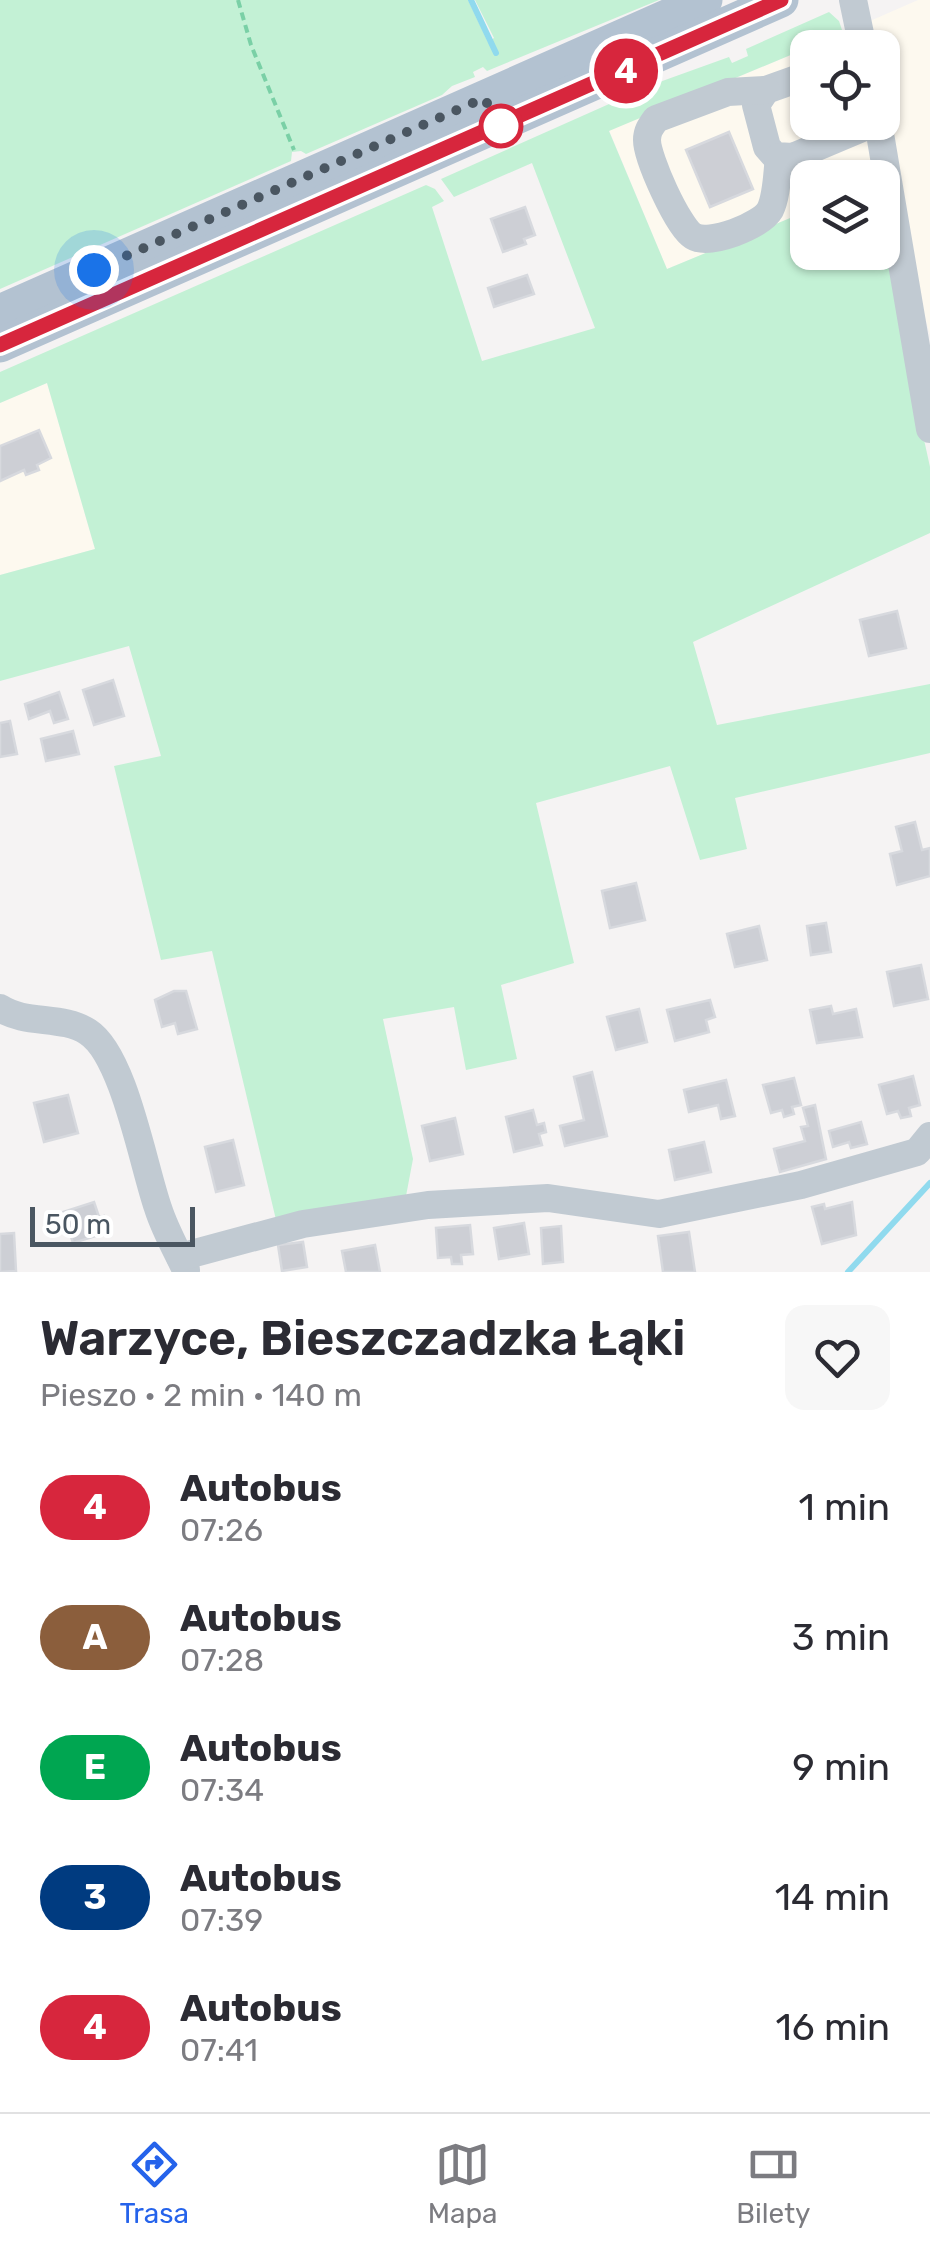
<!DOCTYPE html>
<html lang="pl">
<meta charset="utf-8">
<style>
body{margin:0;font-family:Rubik,sans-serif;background:#f7f7f7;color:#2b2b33;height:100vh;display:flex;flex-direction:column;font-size:38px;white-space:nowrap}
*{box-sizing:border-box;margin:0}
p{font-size:32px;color:#7c7c81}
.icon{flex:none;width:55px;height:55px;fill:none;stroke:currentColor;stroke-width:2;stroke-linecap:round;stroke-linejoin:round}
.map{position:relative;height:1272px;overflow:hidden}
.panel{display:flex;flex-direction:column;background:#fff;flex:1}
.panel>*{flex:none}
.badge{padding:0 20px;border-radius:32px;font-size:35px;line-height:65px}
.buttons{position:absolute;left:790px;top:30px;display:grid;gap:20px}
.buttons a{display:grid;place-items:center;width:110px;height:110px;border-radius:20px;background:#fff;box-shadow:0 2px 8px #0004;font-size:50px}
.scale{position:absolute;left:30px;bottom:25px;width:165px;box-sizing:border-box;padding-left:10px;border:5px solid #4a5661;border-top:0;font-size:28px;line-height:35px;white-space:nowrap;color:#4a5661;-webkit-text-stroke:8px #fff;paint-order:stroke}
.you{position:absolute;width:50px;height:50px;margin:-25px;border:8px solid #fff;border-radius:50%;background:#1a73e8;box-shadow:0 0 0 15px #1a73e833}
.map>.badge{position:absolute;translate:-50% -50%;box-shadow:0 0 0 5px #fff}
.round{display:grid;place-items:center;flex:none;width:105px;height:105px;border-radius:20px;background:#f7f7f7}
.overview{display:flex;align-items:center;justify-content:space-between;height:170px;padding:0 40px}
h1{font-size:48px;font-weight:600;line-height:75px}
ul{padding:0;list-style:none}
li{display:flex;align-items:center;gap:30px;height:130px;padding:0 40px}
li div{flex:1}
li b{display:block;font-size:38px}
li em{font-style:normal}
li .badge{min-width:110px;font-weight:700;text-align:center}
.tab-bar{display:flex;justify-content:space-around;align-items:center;height:140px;border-top:2px solid #e1e1e2;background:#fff;font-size:28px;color:#7c7c81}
.tab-bar a{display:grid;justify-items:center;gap:5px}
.tab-bar .active{color:#2563eb}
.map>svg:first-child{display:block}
</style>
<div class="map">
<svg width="930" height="1272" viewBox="0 0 930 1272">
<rect width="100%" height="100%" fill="#f5f3f3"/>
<!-- commercial -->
<g fill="#fdf9ef">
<polygon points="918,0 930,0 930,335 912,272 883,97 882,48 874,47 870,21"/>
<polygon points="808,48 808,122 870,123 880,177 808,178 807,211 667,269 609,130"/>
<polygon points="47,383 95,549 0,575 0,403"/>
</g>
<!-- green -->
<g fill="#c3f1d5">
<polygon points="0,0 468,0 488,42 494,38 475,0 659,0 487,71 483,67 473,72 475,77 452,86 442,95 306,154 301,151 292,152 291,161 0,289"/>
<polygon points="829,12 839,21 843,33 609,131 667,269 807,211 808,252 882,252 883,196 909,371 930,467 930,533 693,642 717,725 930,684 930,753 735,798 747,849 700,860 670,766 536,803 574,963 501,985 517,1059 466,1070 454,1007 383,1019 413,1159 406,1196 277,1224 212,951 161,960 114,766 161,756 129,646 0,681 0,575 95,549 47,383 0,403 0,372 426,185 435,189 444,201 432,207 482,361 595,328 532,163 454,197 441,179 654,84 729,57 732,63 748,56 746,49"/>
</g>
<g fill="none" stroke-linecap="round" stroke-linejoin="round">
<!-- stream -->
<g stroke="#90daee" stroke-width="6">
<polyline points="471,0 496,53"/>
<polyline points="848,1272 930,1183"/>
</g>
</g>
<!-- building -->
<g fill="#cdcfd5" stroke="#d7d9de" stroke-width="2.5">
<polygon points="729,132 753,189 710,207 686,150"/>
<polygon points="525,207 535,235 524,239 526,244 503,252 491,219"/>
<polygon points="527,275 534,294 494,307 488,288"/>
<polygon points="39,430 51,458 37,465 39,470 26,475 24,470 0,481 0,446"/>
<polygon points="897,611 906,648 869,656 860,620"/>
<polygon points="113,680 124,716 94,725 83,690"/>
<polygon points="59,692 68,719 54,723 50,711 29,719 25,704"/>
<polygon points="10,721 17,754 0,757 0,723"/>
<polygon points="73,731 79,754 46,761 41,739"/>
<polygon points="915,822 922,850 930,848 930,876 897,885 890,854 902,851 896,827"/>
<polygon points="636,883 645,920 610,928 602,891"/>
<polygon points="826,923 831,952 811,955 807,926"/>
<polygon points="759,926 767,960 735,967 727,934"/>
<polygon points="921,965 928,999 894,1006 887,972"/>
<polygon points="174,991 186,991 197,1029 178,1034 175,1023 162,1027 155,1000"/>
<polygon points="710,1000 715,1017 706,1020 709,1032 675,1041 667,1010"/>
<polygon points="831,1006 833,1014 856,1009 862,1037 817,1043 810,1010"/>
<polygon points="639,1009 647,1042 616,1050 607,1017"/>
<polygon points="592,1072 607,1136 565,1146 560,1126 584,1120 574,1077"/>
<polygon points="913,1076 920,1105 909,1108 911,1116 901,1118 898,1111 887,1114 879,1085"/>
<polygon points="794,1078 801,1105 792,1107 794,1114 784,1117 782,1110 771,1113 763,1085"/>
<polygon points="726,1080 735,1116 721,1119 718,1105 689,1112 684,1090"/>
<polygon points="68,1095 78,1133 44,1142 34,1103"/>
<polygon points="815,1105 826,1159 780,1172 774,1149 805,1141 801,1127 808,1126 803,1108"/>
<polygon points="533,1110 537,1125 544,1123 546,1132 539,1134 542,1145 514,1152 506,1117"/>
<polygon points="455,1118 463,1154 430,1161 422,1126"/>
<polygon points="861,1122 867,1144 851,1148 849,1142 833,1147 829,1131"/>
<polygon points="233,1140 244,1185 216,1192 205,1147"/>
<polygon points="704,1142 711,1172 675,1180 669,1150"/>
<polygon points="94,1202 99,1217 104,1216 109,1232 73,1243 63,1212"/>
<polygon points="852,1202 856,1235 822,1244 812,1207 824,1204 825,1209"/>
<polygon points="524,1223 529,1254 499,1259 494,1228"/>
<polygon points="470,1225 473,1254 461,1255 462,1264 452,1264 451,1257 438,1258 436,1228"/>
<polygon points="561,1226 563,1262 543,1264 541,1228"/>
<polygon points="689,1232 695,1272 663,1272 658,1236"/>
<polygon points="14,1233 16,1271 0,1272 0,1234"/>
<polygon points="303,1242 307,1267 282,1271 278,1245"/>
<polygon points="375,1245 380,1272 346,1272 342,1251"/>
</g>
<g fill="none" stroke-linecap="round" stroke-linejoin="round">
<!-- path -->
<polyline stroke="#7ad0a6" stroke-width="4" stroke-dasharray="8 5" stroke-linecap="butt" points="238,0 251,45 294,150"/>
<!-- minor -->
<g stroke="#c1cad2" stroke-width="28">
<polyline points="853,0 863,48"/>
<polyline points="808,75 766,90 756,105 767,147 775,156 793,157 876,122"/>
<path d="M766,90L728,92L656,119C651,126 647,131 647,140C647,158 678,227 693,236C709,246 761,226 770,210C777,196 777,173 779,157"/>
<polyline points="878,122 930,429"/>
<path d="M0,1008C26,1025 62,1015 88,1032C124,1055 143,1165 158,1208C165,1230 176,1249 186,1270"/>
<polyline points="180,1257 303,1224 428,1205 548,1198 659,1214 801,1185 917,1152 930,1136"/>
</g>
<!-- major -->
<g stroke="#b3c2d1" stroke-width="35">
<polyline points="0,312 705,0"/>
<polyline points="0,345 781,0"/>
</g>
</g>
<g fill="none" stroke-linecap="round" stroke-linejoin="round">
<defs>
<polyline id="line" points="0,345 781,0"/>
</defs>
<!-- line casing -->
<use href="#line" stroke="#fff" stroke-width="22"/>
<!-- line -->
<use href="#line" stroke="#d7263d" stroke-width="15"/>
<!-- walk -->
<polyline stroke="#4a5661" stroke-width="10" stroke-dasharray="0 18" points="94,270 484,98 501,126"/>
</g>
<!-- markers -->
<circle fill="#fff" stroke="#d7263d" stroke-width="5" cx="501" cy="126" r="20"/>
</svg>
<div class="buttons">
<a><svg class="icon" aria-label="locate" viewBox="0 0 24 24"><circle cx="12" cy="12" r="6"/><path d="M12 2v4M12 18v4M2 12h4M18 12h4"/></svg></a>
<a><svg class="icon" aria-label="layers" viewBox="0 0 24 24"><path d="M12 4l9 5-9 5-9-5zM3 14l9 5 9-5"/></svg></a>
</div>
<div class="scale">50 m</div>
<div class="you" style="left:94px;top:270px"></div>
<b class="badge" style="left:626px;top:71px;background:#d7263d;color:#fff">4</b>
</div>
<section class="panel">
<div class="overview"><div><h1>Warzyce, Bieszczadzka Łąki</h1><p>Pieszo · 2 min · 140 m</p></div><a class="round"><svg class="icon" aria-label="heart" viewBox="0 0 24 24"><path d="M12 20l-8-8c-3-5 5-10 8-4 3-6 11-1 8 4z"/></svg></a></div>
<ul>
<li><span class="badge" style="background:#d7263d;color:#fff">4</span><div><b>Autobus</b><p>07:26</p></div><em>1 min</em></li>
<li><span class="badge" style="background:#8b5e3c;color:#fff">A</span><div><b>Autobus</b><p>07:28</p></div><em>3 min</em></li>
<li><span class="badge" style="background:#00a651;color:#fff">E</span><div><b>Autobus</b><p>07:34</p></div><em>9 min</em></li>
<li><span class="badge" style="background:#003b80;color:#fff">3</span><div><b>Autobus</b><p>07:39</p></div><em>14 min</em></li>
<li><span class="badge" style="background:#d7263d;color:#fff">4</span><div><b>Autobus</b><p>07:41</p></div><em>16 min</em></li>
</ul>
</section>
<nav class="tab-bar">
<a class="active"><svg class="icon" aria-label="directions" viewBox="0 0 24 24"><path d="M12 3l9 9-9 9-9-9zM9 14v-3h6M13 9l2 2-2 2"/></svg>Trasa</a>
<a><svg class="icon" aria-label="map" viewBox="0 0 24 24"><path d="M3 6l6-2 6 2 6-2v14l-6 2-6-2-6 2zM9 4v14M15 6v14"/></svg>Mapa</a>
<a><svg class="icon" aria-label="tickets" viewBox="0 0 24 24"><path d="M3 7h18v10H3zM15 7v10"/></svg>Bilety</a>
</nav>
